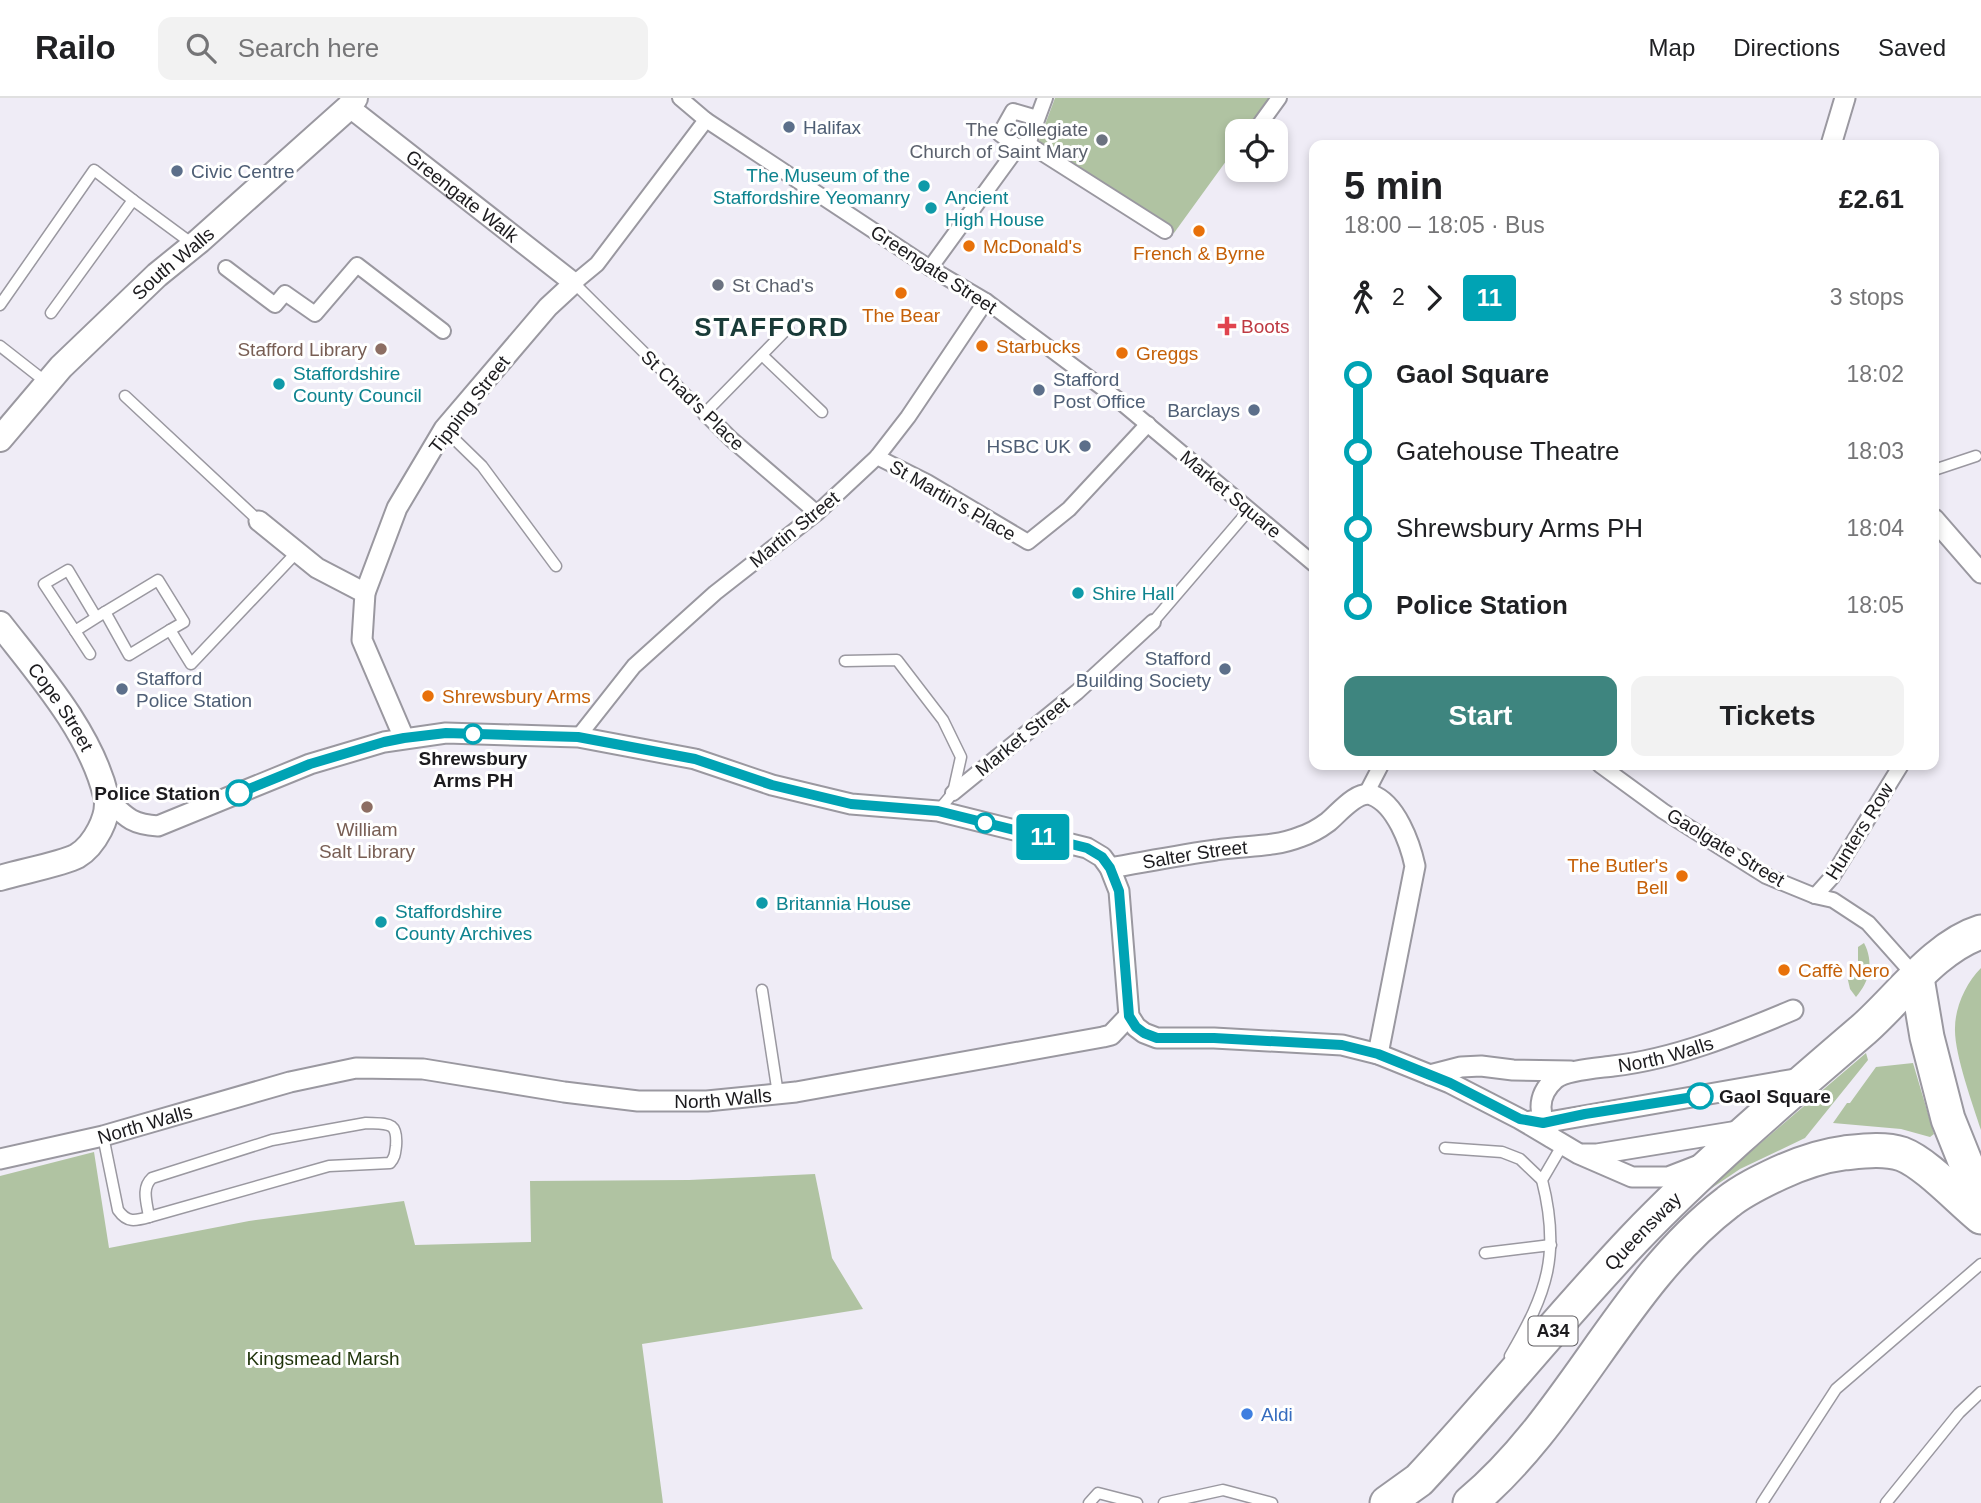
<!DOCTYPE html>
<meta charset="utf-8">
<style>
body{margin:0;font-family:Arial,sans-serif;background:#f2f2f2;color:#202124;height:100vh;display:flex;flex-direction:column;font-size:26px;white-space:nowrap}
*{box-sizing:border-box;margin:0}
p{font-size:23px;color:#757577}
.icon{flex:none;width:38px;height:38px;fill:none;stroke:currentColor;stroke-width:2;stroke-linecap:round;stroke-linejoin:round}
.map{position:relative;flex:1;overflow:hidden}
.details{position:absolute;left:1309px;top:42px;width:630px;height:630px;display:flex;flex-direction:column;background:#fff;border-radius:14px;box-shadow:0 4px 10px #0003}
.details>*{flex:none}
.badge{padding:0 14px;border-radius:5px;font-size:24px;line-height:46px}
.buttons{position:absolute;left:1225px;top:21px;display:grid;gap:14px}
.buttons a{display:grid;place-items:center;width:63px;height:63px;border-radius:14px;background:#fff;box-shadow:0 4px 10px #0003;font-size:35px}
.map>.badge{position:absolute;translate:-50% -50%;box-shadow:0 0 0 4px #fff}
.legs{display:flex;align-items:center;gap:10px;height:77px;padding:0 35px;font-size:23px}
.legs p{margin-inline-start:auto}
.head{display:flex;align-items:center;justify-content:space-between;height:119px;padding:0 35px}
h1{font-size:38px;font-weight:700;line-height:52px}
.button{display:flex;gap:14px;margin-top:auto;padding:14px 35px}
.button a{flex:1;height:80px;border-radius:14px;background:#3e857f;color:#fff;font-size:28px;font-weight:700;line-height:80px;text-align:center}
.button a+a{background:#f2f2f2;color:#202124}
ul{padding:0 35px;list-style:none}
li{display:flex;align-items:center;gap:24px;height:77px;font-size:26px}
li i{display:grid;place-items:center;width:10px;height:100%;margin:0 9px;background:currentColor}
li i::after{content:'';width:18px;height:18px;margin:-9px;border:5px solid;border-radius:50%;background:#fff}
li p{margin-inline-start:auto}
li:first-child i{background:linear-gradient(#0000 50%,currentColor 0)}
li:last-child i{background:linear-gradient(currentColor 50%,#0000 0)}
header{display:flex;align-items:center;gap:42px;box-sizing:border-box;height:98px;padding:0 35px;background:#fff;border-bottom:2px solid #e0e0e0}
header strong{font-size:33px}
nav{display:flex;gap:38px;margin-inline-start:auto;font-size:24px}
.search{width:490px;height:63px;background:#f2f2f2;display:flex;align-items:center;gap:18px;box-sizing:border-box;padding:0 24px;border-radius:14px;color:#757577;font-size:26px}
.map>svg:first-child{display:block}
</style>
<header>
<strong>Railo</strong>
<div class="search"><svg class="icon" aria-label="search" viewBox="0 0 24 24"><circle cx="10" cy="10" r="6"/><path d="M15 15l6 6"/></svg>Search here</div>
<nav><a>Map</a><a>Directions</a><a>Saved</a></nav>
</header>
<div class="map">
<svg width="1981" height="1405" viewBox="0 0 1981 1405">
<rect width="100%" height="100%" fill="#efecf6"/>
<!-- green -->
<g fill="#b0c3a2">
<polygon points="1055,0 1272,0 1248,33 1237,33 1237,48 1174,135 1034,56"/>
<path d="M1864,845C1874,864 1870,883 1856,899L1850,891L1847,878L1858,865V849Z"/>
<path d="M1981,870V1032C1973,1007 1954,955 1955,930C1955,909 1966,885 1981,870Z"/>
<polygon points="1866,955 1868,962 1805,1040 1740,1071 1694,1102"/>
<polygon points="1913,965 1934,1036 1930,1039 1901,1031 1833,1025 1847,1005 1850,1005 1876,969"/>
<polygon points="94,1054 109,1150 249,1123 404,1103 415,1147 531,1144 530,1083 689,1082 815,1076 832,1160 863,1211 642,1246 663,1405 0,1405 0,1078"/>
</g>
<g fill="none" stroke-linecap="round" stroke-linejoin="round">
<defs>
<g id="service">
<polyline points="574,185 705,315 788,230"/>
<polyline points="0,207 94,72 133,102"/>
<polyline points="51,215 133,102 194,147"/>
<polyline points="0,248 46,284"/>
<polyline points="762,257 822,314"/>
<polyline points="125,298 259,423"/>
<polyline points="444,331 482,368 556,468"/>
<polyline points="1934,372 1976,358"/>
<polyline points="105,514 158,482 184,524 170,532"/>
<polyline points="96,519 68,472 44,486 75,533 105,514 129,557 170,532 191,566 297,454"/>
<polyline points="1153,524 1249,412"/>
<polyline points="75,533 90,556"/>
<polyline points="845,563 897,562 943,622 961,659 953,695 938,713"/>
<polyline points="762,892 778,996"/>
<path d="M366,1025C388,1026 398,1023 396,1048C395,1056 395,1059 390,1065L329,1068L149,1119C147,1105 141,1090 152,1080L272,1042Z"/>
<path d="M103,1038L118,1112C127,1125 135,1123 149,1119"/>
<polyline points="1445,1050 1502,1054 1520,1061 1542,1082"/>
<polyline points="1485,1155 1551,1147"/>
<path d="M1510,1258C1547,1195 1561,1156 1542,1082L1563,1046"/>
<polyline points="1089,1405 1098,1395 1137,1405"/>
<polyline points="1164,1405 1223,1392 1272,1405"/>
<polyline points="1762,1405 1836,1291 1981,1166"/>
<polyline points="1886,1405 1959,1315 1981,1294"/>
</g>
<g id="pedestrian">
<polyline points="680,0 706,22 930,170 986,203 1116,300 1314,466"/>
<polyline points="1255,33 1279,0"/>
<polyline points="1028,46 1165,133"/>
<polyline points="1028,46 1045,0"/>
<polyline points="1018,49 1000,36 1013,13 1037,20"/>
<polyline points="1235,61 1237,57"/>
<polyline points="226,170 275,207 285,195 315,216 357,167 443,233"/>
<polyline points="930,170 1018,49 1028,46"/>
<polyline points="574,185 597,166 706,22"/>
<polyline points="705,315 731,341 817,415"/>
<polyline points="877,359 927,384 1028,444 1069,411 1148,326"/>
<polyline points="578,639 634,568 715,495 817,415 877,359 908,319 986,203"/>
<polyline points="1600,667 1663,713 1766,778 1815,798 1833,802 1868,825 1917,880"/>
<polyline points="953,695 1077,594 1153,524"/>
<polyline points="1366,696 1381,667"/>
<polyline points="1815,798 1832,779 1901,667"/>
</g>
<g id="minor">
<path id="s1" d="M349,9L574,185L548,209L444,331L397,410L365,495L362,542L404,640"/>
<polyline points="1831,47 1845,0"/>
<polyline points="1934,421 1981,475"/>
<polyline points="259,423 317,470 365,495"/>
<path d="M107,701C126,719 131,726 158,728L310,666L384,644L446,635L578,639L695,661L772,687L851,706L938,713L1087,750L1102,759L1110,770L1119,793L1129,918L1136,929L1144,935L1157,940H1214L1342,947L1378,956L1450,985L1520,1021L1579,1056L1632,1079H1668L1699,1067"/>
<path id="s2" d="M1110,770C1145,764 1180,757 1216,752C1245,747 1272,750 1300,739C1309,736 1320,730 1328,724C1339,715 1357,692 1372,697C1396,706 1410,745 1415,768L1378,956"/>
<polyline points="1430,977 1461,969 1481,968 1513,972 1571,973"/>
<polyline points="1531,1023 1543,1025 1801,980"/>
<path id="s3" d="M1551,1039C1539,1018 1535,999 1555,981C1566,972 1599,970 1613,968C1675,961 1736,936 1793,912"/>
<polyline points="1583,1056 1597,1056 1744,1032"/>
<path id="s4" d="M0,1061L103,1038L290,984L356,970L423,971L564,994L638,1003H707L796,994L1103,939L1111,937L1129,918"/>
</g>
<g id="tertiary">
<path id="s5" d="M0,341L61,269L157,177L199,143L349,9L355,0"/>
<path id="s6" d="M0,526C39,576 91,635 106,698C111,718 94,748 77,758C62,766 19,774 0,780"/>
</g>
<g id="trunk">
<polyline points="1917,880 1927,939 1948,1021 1981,1103"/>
<path id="s7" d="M1387,1405L1419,1382C1493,1303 1560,1219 1634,1141C1706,1066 1785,999 1864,931C1899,900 1936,848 1981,834"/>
<path d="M1470,1405C1572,1320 1622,1185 1728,1104C1743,1092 1762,1083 1779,1075C1801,1065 1820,1058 1844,1055C1863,1053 1884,1050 1902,1056C1926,1065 1960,1102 1981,1119"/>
</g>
</defs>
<!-- service casing -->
<use href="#service" stroke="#9a98a0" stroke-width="13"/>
<!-- pedestrian casing -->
<use href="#pedestrian" stroke="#9a98a0" stroke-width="18"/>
<!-- minor casing -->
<use href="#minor" stroke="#9a98a0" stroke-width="23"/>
<!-- tertiary casing -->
<use href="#tertiary" stroke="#9a98a0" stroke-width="28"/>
<!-- trunk casing -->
<use href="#trunk" stroke="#9a98a0" stroke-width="37"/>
<!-- service -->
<use href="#service" stroke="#fff" stroke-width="10"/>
<!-- pedestrian -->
<use href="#pedestrian" stroke="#fff" stroke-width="14"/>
<!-- minor -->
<use href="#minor" stroke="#fff" stroke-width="19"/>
<!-- tertiary -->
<use href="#tertiary" stroke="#fff" stroke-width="24"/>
<!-- trunk -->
<use href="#trunk" stroke="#fff" stroke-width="33"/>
</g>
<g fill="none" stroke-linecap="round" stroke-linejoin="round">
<defs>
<polyline id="line-1" points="239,695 310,666 384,644 404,640 446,635 578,639 695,661 772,687 851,706 938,713 1087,750 1102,759 1110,770 1119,793 1129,918 1136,929 1144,935 1157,940 1214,940 1342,947 1378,956 1450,985 1520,1021 1543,1025 1585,1016 1700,998"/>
</defs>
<!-- line-1 casing -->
<use href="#line-1" stroke="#fff" stroke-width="16"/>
<!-- line-1 -->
<use href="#line-1" stroke="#00a3b4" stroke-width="10"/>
</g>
<!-- markers -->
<g fill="#5c6f8a" stroke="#fff" stroke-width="2.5">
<circle cx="789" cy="29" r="7"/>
<circle cx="177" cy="73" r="7"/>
<circle cx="1039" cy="292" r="7"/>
<circle cx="1254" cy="312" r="7"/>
<circle cx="1085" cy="348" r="7"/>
<circle cx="1225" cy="571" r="7"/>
<circle cx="122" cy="591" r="7"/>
</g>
<g fill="#6b7280" stroke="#fff" stroke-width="2.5">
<circle cx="1102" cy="42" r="7"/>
<circle cx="718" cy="187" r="7"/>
</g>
<g fill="#0f9aa8" stroke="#fff" stroke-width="2.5">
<circle cx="924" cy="88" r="7"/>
<circle cx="931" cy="110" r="7"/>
<circle cx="279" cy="286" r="7"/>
<circle cx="1078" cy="495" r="7"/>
<circle cx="762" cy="805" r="7"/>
<circle cx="381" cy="824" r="7"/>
</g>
<g fill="#e8710a" stroke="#fff" stroke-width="2.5">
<circle cx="1199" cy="133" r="7"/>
<circle cx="969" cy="148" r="7"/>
<circle cx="901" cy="195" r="7"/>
<circle cx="982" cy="248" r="7"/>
<circle cx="1122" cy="255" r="7"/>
<circle cx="428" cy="598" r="7"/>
<circle cx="1682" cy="778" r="7"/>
<circle cx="1784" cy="872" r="7"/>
</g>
<path fill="#e0444e" stroke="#fff" stroke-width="2.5" d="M1223.5 217.5h7v7h7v7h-7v7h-7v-7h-7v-7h7z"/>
<g fill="#8d6e63" stroke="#fff" stroke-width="2.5">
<circle cx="381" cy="251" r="7"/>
<circle cx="367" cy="709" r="7"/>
</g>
<g fill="#fff" stroke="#00a3b4" stroke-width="3.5">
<circle cx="473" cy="636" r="9"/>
<circle cx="239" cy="695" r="12"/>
<circle cx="985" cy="725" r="9"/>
<circle cx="1700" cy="998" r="12"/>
</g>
<circle fill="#3f7fe0" stroke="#fff" stroke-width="2.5" cx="1247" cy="1316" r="7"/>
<g text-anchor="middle" stroke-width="6" stroke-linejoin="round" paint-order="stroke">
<!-- shield labels -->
<rect fill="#fff" stroke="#605f62" stroke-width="2" x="1528.5" y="1218.5" width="49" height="29" rx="5"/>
<g font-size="18" font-weight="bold" fill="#1c1b1e">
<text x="1553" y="1239">A34</text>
</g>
<!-- service labels -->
<g font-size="19" fill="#4e5e75" stroke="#fff" text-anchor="start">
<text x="803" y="36">Halifax</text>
<text x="191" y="80">Civic Centre</text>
<text x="1053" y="288">Stafford<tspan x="1053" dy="22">Post Office</tspan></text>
<text x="1240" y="319" text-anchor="end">Barclays</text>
<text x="1071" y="355" text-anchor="end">HSBC UK</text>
<text x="1211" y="567" text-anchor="end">Stafford<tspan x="1211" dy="22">Building Society</tspan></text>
<text x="136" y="587">Stafford<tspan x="136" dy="22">Police Station</tspan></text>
</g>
<!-- worship labels -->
<g font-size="19" fill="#5b616d" stroke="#fff" text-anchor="end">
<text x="1088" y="38">The Collegiate<tspan x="1088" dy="22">Church of Saint Mary</tspan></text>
<text x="732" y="194" text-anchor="start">St Chad's</text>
</g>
<!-- culture labels -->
<g font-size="19" fill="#0d838f" stroke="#fff" text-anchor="start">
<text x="910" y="84" text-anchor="end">The Museum of the<tspan x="910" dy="22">Staffordshire Yeomanry</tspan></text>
<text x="945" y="106">Ancient<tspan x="945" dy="22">High House</tspan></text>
<text x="293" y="282">Staffordshire<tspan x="293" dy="22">County Council</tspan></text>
<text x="1092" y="502">Shire Hall</text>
<text x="776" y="812">Britannia House</text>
<text x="395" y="820">Staffordshire<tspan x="395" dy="22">County Archives</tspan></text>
</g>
<!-- street labels -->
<g font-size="19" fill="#1c1b1e" stroke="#fff">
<text dy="7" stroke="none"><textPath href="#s1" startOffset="144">Greengate Walk</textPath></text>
<text dy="7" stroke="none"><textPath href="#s5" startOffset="247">South Walls</textPath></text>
<text transform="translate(934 171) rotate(33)" y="7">Greengate Street</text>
<text transform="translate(693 302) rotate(44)" y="7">St Chad's Place</text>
<text transform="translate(469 306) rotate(-52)" y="7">Tipping Street</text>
<text transform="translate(1231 396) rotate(40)" y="7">Market Square</text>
<text transform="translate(953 402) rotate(30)" y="7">St Martin's Place</text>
<text transform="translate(794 431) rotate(-39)" y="7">Martin Street</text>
<text dy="7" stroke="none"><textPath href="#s6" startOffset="103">Cope Street</textPath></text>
<text transform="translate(1022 638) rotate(-39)" y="7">Market Street</text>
<text transform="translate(1859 733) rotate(-58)" y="7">Hunters Row</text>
<text transform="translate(1726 749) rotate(31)" y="7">Gaolgate Street</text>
<text dy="7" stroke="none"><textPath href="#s2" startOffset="86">Salter Street</textPath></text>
<text dy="7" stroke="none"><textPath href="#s3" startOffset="178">North Walls</textPath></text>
<text dy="7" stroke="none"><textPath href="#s4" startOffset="737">North Walls</textPath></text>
<text dy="7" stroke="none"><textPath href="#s4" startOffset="149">North Walls</textPath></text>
<text dy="7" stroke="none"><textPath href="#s7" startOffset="374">Queensway</textPath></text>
</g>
<!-- food labels -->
<g font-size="19" fill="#c56008" stroke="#fff" text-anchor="start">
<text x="983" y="155">McDonald's</text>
<text x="1199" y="162" text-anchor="middle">French &amp; Byrne</text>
<text x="901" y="224" text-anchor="middle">The Bear</text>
<text x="996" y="255">Starbucks</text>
<text x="1136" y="262">Greggs</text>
<text x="442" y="605">Shrewsbury Arms</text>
<text x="1668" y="774" text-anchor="end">The Butler's<tspan x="1668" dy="22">Bell</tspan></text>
<text x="1798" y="879">Caffè Nero</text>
</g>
<!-- health labels -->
<g font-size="19" fill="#be3a42" stroke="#fff" text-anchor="start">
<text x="1241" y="235">Boots</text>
</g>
<!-- education labels -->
<g font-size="19" fill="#785e54" stroke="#fff" text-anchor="end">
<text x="367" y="258">Stafford Library</text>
<text x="367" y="738" text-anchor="middle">William<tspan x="367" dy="22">Salt Library</tspan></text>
</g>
<!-- stop labels -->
<g font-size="19" font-weight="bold" fill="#1c1b1e" stroke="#fff">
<text x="473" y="667">Shrewsbury<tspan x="473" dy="22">Arms PH</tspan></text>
<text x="220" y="702" text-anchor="end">Police Station</text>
<text x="1719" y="1005" text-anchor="start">Gaol Square</text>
</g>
<!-- park labels -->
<g font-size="19" fill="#1f340a" stroke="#fff">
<text x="323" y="1267">Kingsmead Marsh</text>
</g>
<!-- shop labels -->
<g font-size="19" fill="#366cbe" stroke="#fff" text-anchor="start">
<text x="1261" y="1323">Aldi</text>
</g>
<!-- district labels -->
<g font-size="26" font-weight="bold" letter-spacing="2" fill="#193b38" stroke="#fff">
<text x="772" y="238">STAFFORD</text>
</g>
</g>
</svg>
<div class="buttons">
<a><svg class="icon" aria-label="locate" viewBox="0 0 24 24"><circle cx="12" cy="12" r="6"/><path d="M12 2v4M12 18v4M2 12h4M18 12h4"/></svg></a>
</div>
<b class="badge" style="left:1043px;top:739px;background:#00a3b4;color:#fff">11</b>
<section class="details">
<div class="head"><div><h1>5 min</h1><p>18:00 – 18:05 · Bus</p></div><b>£2.61</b></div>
<div class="legs"><svg class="icon" aria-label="walk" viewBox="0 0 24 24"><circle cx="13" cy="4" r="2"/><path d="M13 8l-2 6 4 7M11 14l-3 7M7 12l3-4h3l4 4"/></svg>2<svg class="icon" aria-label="forward" viewBox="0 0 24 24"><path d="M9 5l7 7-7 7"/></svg><b class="badge" style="background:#00a3b4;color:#fff">11</b><p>3 stops</p></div>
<ul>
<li><i style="color:#00a3b4"></i><b>Gaol Square</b><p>18:02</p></li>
<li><i style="color:#00a3b4"></i><span>Gatehouse Theatre</span><p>18:03</p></li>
<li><i style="color:#00a3b4"></i><span>Shrewsbury Arms PH</span><p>18:04</p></li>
<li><i style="color:#00a3b4"></i><b>Police Station</b><p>18:05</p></li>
</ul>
<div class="button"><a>Start</a><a>Tickets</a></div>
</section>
</div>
